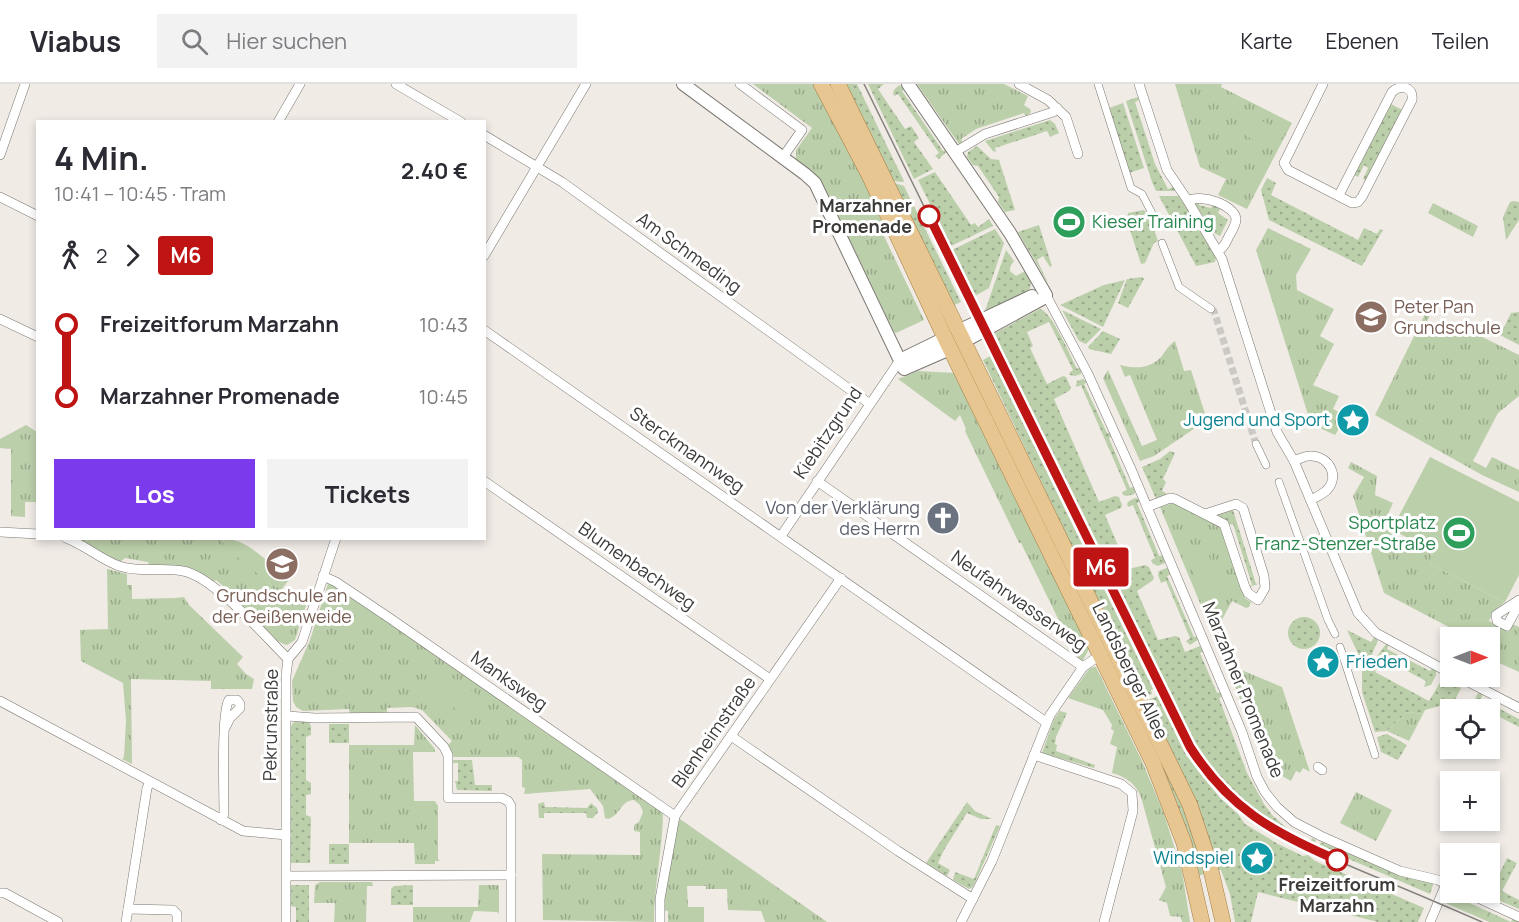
<!DOCTYPE html>
<html lang="de">
<meta charset="utf-8">
<style>
body{margin:0;font-family:Manrope,sans-serif;background:#f2f2f3;color:#2b2b33;height:100vh;display:flex;flex-direction:column;font-size:22px;white-space:nowrap}
*{box-sizing:border-box;margin:0}
p{font-size:20px;color:#7c7c81}
.icon{flex:none;width:33px;height:33px;fill:none;stroke:currentColor;stroke-width:2;stroke-linecap:round;stroke-linejoin:round}
.map{position:relative;flex:1;overflow:hidden}
.panel{position:absolute;left:36px;top:36px;width:450px;height:420px;display:flex;flex-direction:column;background:#fff;border-radius:0px;box-shadow:0 3px 9px #0003}
.panel>*{flex:none}
.badge{padding:0 12px;border-radius:4px;font-size:21px;line-height:39px}
.needle{width:39px;rotate:90deg}
.tools{position:absolute;left:1440px;top:543px;display:grid;gap:12px}
.tools a{display:grid;place-items:center;width:60px;height:60px;border-radius:0px;background:#fff;box-shadow:0 3px 9px #0003;font-size:30px}
.map>.badge{position:absolute;translate:-50% -50%;box-shadow:0 0 0 3px #fff}
.legs{display:flex;align-items:center;gap:9px;height:66px;padding:0 18px;font-size:20px}
.legs p{margin-inline-start:auto}
.headline{display:flex;align-items:center;justify-content:space-between;height:102px;padding:0 18px}
h1{font-size:33px;font-weight:700;line-height:45px}
.button{display:flex;gap:12px;margin-top:auto;padding:12px 18px}
.button a{flex:1;height:69px;border-radius:0px;background:#7c3aed;color:#fff;font-size:24px;font-weight:700;line-height:69px;text-align:center}
.button a+a{background:#f2f2f3;color:#2b2b33}
ul{padding:0 18px;list-style:none}
li{display:flex;align-items:center;gap:21px;height:72px;font-size:22px}
li i{display:grid;place-items:center;width:9px;height:100%;margin:0 8px;background:currentColor}
li i::after{content:'';width:15px;height:15px;margin:-8px;border:4px solid;border-radius:50%;background:#fff}
li p{margin-inline-start:auto}
li:first-child i{background:linear-gradient(#0000 50%,currentColor 0)}
li:last-child i{background:linear-gradient(currentColor 50%,#0000 0)}
header{display:flex;align-items:center;gap:36px;box-sizing:border-box;height:84px;padding:0 30px;background:#fff;border-bottom:2px solid #e1e1e2}
header strong{font-size:28px}
nav{display:flex;gap:33px;margin-inline-start:auto;font-size:21px}
.search{width:420px;height:54px;background:#f2f2f3;display:flex;align-items:center;gap:15px;box-sizing:border-box;padding:0 21px;border-radius:0px;color:#7c7c81;font-size:22px}
.map>svg:first-child{display:block}
</style>
<header>
<strong>Viabus</strong>
<div class="search"><svg class="icon" aria-label="search" viewBox="0 0 24 24"><circle cx="10" cy="10" r="6"/><path d="M15 15l6 6"/></svg>Hier suchen</div>
<nav><a>Karte</a><a>Ebenen</a><a>Teilen</a></nav>
</header>
<div class="map">
<svg width="1519" height="838" viewBox="0 0 1519 838">
<defs>
<pattern id="grass-dots" width="8" height="8" patternUnits="userSpaceOnUse" patternTransform="scale(1.5)"><rect width="8" height="8" fill="#bccfab"/><path d="M2 2h.1M6 6h.1" fill="none" stroke="#9aa98c" stroke-width="1.8" stroke-linecap="round"/></pattern>
<pattern id="forest-crowns" width="20" height="18" patternUnits="userSpaceOnUse" patternTransform="scale(1.5)"><rect width="20" height="18" fill="#bccfab"/><path d="M2 6a3 3 0 1 1 6 0M12 15a3 3 0 1 1 6 0" fill="none" stroke="#9aa98c"/></pattern>
<pattern id="park-tufts" width="24" height="20" patternUnits="userSpaceOnUse" patternTransform="scale(1.5)"><rect width="24" height="20" fill="#bccfab"/><path d="M3 7l-1-3M5 7V3M7 7l1-3M15 17l-1-3M17 17v-4M19 17l1-3" fill="none" stroke="#9aa98c"/></pattern>
</defs>
<rect width="100%" height="100%" fill="#f0ebe5"/>
<!-- grass -->
<g fill="url(#grass-dots)">
<polygon points="846,0 857,0 904,97 903,98 891,97"/>
<polygon points="868,0 884,0 878,5 905,45 911,42 919,54 914,58 933,85 914,95"/>
<polygon points="899,1 905,5 902,7 943,67 947,65 948,66 939,75 935,72 939,69 898,10 895,12 893,10 894,6"/>
<polygon points="1138,13 1139,16 1135,18 1155,80 1168,105 1173,103 1176,107 1156,107 1152,98 1126,17"/>
<polygon points="1123,19 1144,84 1129,89 1109,24"/>
<polygon points="1391,20 1404,27 1367,97 1363,95 1368,84 1364,81 1358,93 1354,91"/>
<polygon points="1050,36 1055,40 1059,49 1050,53 1047,47 995,64 996,68 993,67 985,57"/>
<polygon points="977,62 991,75 999,76 1015,126 1005,128 998,118 999,113 978,82 973,81 967,73 968,68"/>
<polygon points="935,88 971,141 975,139 978,143 989,135 993,142 951,162 918,96"/>
<polygon points="1267,94 1276,99 1271,111 1358,156 1364,144 1377,150 1380,145 1383,146 1362,182 1269,136 1261,106"/>
<polygon points="892,98 904,102 961,218 952,222"/>
<polygon points="1159,112 1179,112 1201,145 1216,173 1215,178 1196,182"/>
<polygon points="1198,116 1199,121 1211,124 1214,119 1221,123 1218,129 1228,136 1220,152 1214,149 1195,120 1194,117"/>
<polygon points="1514,117 1519,118 1519,136 1506,156 1503,133 1510,118"/>
<polygon points="1144,126 1150,134 1158,157 1154,159 1145,179 1141,180 1127,137 1128,129"/>
<polygon points="1039,141 1052,182 1050,183 1043,172 1037,176 1049,201 1018,148"/>
<polygon points="995,145 1004,159 989,204 975,212 952,166"/>
<path d="M1006,166L1014,177L1010,183V187L1016,192L1027,186C1031,195 1033,201 1027,210L986,229L985,227Z"/>
<polygon points="1142,193 1144,195 1128,224 1118,219 1127,195"/>
<polygon points="1125,196 1103,243 1060,221 1104,201"/>
<path d="M1040,225C1052,228 1070,271 1077,285L1081,283V290L1075,292L1070,291L1069,289L1073,286L1049,238L1027,248L1033,262L1030,264L1047,300L1063,292L1066,293L1071,304L1069,307L1054,315L1099,418L1115,412L1119,413L1122,421L1121,424L1105,431L1128,485L1145,481L1149,483L1154,494L1152,497L1137,507L1158,556L1175,552L1179,553L1185,568L1200,562L1204,567L1200,569L1217,609L1222,608L1223,612L1219,614L1247,689L1264,720L1272,731L1289,746L1310,758L1312,754L1316,756L1312,764C1259,736 1221,707 1188,656L999,268L1002,266L995,249Z"/>
<polygon points="1062,226 1101,245 1086,260 1079,257"/>
<polygon points="1519,228 1519,261 1500,251 1511,229"/>
<polygon points="1103,247 1120,255 1111,270 1089,265 1088,263"/>
<polygon points="990,272 1153,605 1151,606 1152,610 1144,613 983,276"/>
<polygon points="1083,295 1088,298 1084,300 1107,349 1111,348 1113,351 1109,354 1130,404 1135,402 1137,406 1134,410 1127,412 1123,411 1122,408 1127,406 1081,301 1077,303 1076,302 1077,297"/>
<polygon points="1170,367 1175,369 1163,395 1166,398 1162,407 1166,409 1166,412 1156,415 1142,383 1160,375"/>
<polygon points="1135,414 1140,415 1141,417 1137,419 1159,472 1164,471 1166,476 1165,479 1158,482 1153,480 1151,476 1155,474 1133,421 1128,423 1127,420 1129,417"/>
<polygon points="1237,424 1233,426 1256,500 1260,499 1250,503 1248,503 1252,501 1233,440 1228,441 1214,431"/>
<polygon points="1167,484 1170,485 1171,490 1167,492 1194,553 1198,552 1199,555 1190,561 1186,557 1190,554 1166,497 1161,499 1158,491 1159,487"/>
<circle cx="1304" cy="549" r="16"/>
<path d="M1347,546L1371,558L1375,552L1378,557C1373,567 1368,575 1377,584L1375,588L1429,617L1444,592L1448,591L1456,595L1454,600L1461,604L1454,618L1425,626L1423,630L1407,628L1387,647L1375,648L1362,608V578Z"/>
<polygon points="1386,560 1389,560 1387,565 1430,587 1433,583 1436,584 1436,591 1431,601 1424,603 1426,597 1392,579 1389,584 1378,578 1377,572"/>
<polygon points="1479,609 1483,609 1481,615 1519,635 1519,643 1490,628 1490,626 1484,625 1475,621 1472,624 1477,610"/>
<polygon points="1157,612 1186,671 1220,714 1238,730 1245,740 1278,760 1303,772 1308,771 1315,777 1424,824 1418,838 1378,838 1258,808 1251,838 1235,838 1230,810 1221,786 1217,786 1146,617"/>
<polygon points="1138,621 1174,696 1209,789 1197,792"/>
<polygon points="1060,627 1067,629 1056,653 1055,660 1057,661 1056,667 1095,681 1094,684 1042,669 1054,635"/>
<polygon points="297,637 309,638 311,642 311,651 306,653 306,696 311,699 311,710 306,711 306,731 311,733 310,779 290,779 290,644 293,639"/>
<rect x="329" y="640" width="20" height="19"/>
<polygon points="1387,650 1407,661 1398,676 1381,668 1377,653"/>
<polygon points="452,676 472,676 475,701 492,701 492,707 457,706 455,697 458,697 458,679 452,679"/>
<polygon points="544,718 545,723 587,724 591,719 597,724 598,728 593,734 587,734 586,729 544,729 544,734 539,734 538,720"/>
<polygon points="967,718 975,727 992,735 981,735 967,729 944,766 938,779 950,786 947,792 926,779"/>
<polygon points="996,741 1000,742 973,803 969,805 953,796 955,788 974,795"/>
<polygon points="1321,758 1396,789 1434,798 1430,810 1319,762"/>
<rect x="329" y="760" width="20" height="20"/>
<polygon points="1507,774 1517,779 1502,807 1519,816 1519,825 1489,812"/>
<polygon points="291,801 309,801 309,838 296,838 296,823 290,822"/>
<polygon points="413,801 413,821 391,821 391,805 394,802"/>
</g>
<!-- forest -->
<polygon fill="url(#forest-crowns)" points="1448,808 1456,809 1464,812 1463,816 1511,838 1513,834 1519,838 1489,838 1443,818"/>
<!-- park -->
<g fill="url(#park-tufts)">
<polygon points="753,0 813,0 865,98 886,148 883,150 924,236 896,249 894,248 825,104 812,87 796,75 796,66 812,44"/>
<polygon points="917,0 1004,0 1028,12 1024,21 1030,25 1031,28 1026,33 1024,29 976,45 961,55 963,59 959,60"/>
<polygon points="1175,0 1222,0 1221,3 1292,39 1247,125 1218,111 1226,95 1200,83"/>
<polygon points="1433,119 1478,142 1473,153 1428,129"/>
<polygon points="1268,144 1311,165 1296,191 1297,206 1334,225 1320,252 1334,260 1313,301 1339,312 1333,325 1347,332 1335,351 1311,340 1256,166"/>
<polygon points="1428,224 1432,226 1427,237 1458,252 1464,244 1519,271 1519,312 1498,329 1473,377 1486,384 1492,373 1519,386 1519,408 1482,391 1375,331"/>
<path d="M1175,257L1184,287L1191,286L1207,336L1154,372L1140,377L1103,294L1108,286L1142,362L1157,356L1130,291L1125,293L1120,281C1136,285 1150,285 1162,272C1166,266 1169,261 1175,257Z"/>
<polygon points="918,287 955,289 1089,565 1082,578 1072,573 1071,561 1021,459 1019,459 965,347 966,345 960,331 955,337 898,295"/>
<polygon points="26,341 37,348 37,418 25,418 25,433 11,432 11,365 0,364 0,355"/>
<polygon points="1351,378 1377,392 1375,411 1393,419 1384,439 1386,445 1390,449 1434,472 1430,480 1505,518 1493,528 1489,537 1508,546 1512,540 1519,543 1519,588 1497,578 1497,577 1490,573 1490,554 1472,553 1464,551 1384,509 1353,412 1364,393 1348,384"/>
<polygon points="1174,419 1222,444 1245,514 1251,518 1249,523 1246,524 1232,517 1217,545 1221,547 1215,555 1160,423"/>
<path d="M78,455H223V458L270,500L308,515L295,556L287,561C271,557 261,539 250,527L246,528L237,519L238,515L216,496L213,498L150,483L148,478L125,474L119,479Z"/>
<polygon points="107,485 127,490 127,501 132,501 132,515 175,514 184,513 189,521 243,573 237,580 246,590 254,595 252,605 211,605 211,597 131,595 132,680 122,675 124,673 126,637 123,599 81,577 80,546 108,545"/>
<path d="M328,500L333,501L364,522L663,727C663,764 654,801 654,838L543,836L542,770L640,771V748L634,747V741L639,738L643,728L640,721L634,716C620,717 621,731 608,735L605,734L603,722L590,705L524,710L525,704L522,703V676L518,673H453L448,661L452,657L422,626L412,623L387,624V630H350L349,625L303,627L296,623L293,617L292,597L310,556Z"/>
<path d="M1093,583H1096L1142,677L1164,730L1182,787L1190,838H1182L1181,833L1170,832L1167,819L1159,816L1166,803L1141,713C1135,699 1126,693 1112,689L1117,663L1110,660L1114,647L1111,645L1112,641L1103,626L1068,614L1089,585Z"/>
<polygon points="1239,585 1282,603 1310,688 1303,684 1300,689 1296,687 1291,697 1277,689 1271,695 1230,589"/>
<polygon points="1407,628 1423,630 1409,657 1387,647"/>
<polygon points="415,641 435,665 435,668 413,668 414,717 435,717 438,722 438,775 440,777 435,777 435,780 415,780 414,759 349,759 349,661 414,661"/>
<polygon points="1356,708 1392,726 1376,757 1340,739"/>
<polygon points="680,735 827,838 765,838 761,827 728,826 727,805 706,805 706,802 687,802 688,823 704,823 704,838 668,838 668,827 663,826 663,816 676,743"/>
<polygon points="320,798 372,798 373,802 367,802 366,838 334,838 335,819 314,819 315,801"/>
<polygon points="479,801 498,801 499,803 499,830 497,828 474,827 470,838 413,838 413,823 478,823"/>
</g>
<!-- pitch -->
<g fill="#bccfab">
<polygon points="1250,31 1285,48 1275,67 1241,49"/>
<polygon points="1430,373 1519,418 1519,491 1505,518 1430,480 1433,471 1404,457 1406,453 1392,445"/>
<path d="M223,455C249,454 270,481 288,497L282,505L270,500L224,462Z"/>
<polygon points="1207,467 1222,505 1203,513 1188,474"/>
<polygon points="440,585 478,611 464,631 427,605"/>
</g>
<g fill="none" stroke-linecap="round" stroke-linejoin="round">
<!-- pedestrian-tunnel -->
<polyline stroke="#ccc8c3" stroke-width="7" stroke-dasharray="7 3.5" stroke-linecap="butt" points="1211,225 1214,227 1256,360"/>
<defs>
<g id="pedestrian">
<polyline points="1098,0 1131,104 1142,110 1156,137"/>
<polyline points="1162,159 1179,203 1211,225"/>
<polyline points="1256,360 1266,381"/>
<polyline points="1279,398 1328,536 1335,550"/>
<polyline points="1340,563 1375,671"/>
</g>
<g id="minor">
<polyline points="396,0 461,38"/>
<polyline points="740,0 802,46 783,73"/>
<polyline points="1019,0 1048,16 1066,33 1078,70"/>
<polyline points="1139,0 1167,86 1188,117 1222,175 1277,348 1294,377 1358,529 1376,549 1450,589"/>
<path d="M1323,0L1284,79L1288,86L1352,119L1358,118L1362,113L1412,16C1414,3 1401,0 1392,8L1339,111"/>
<polyline points="278,38 300,0"/>
<polyline points="484,51 562,98 870,320"/>
<polyline points="955,68 985,50 1044,31 1053,28 1057,24"/>
<polyline points="0,71 25,0"/>
<polyline points="0,113 38,132"/>
<path d="M1188,117C1200,109 1235,121 1236,135C1236,141 1232,147 1229,152C1226,159 1224,163 1218,167"/>
<polyline points="484,172 586,0"/>
<polyline points="1046,211 1088,290 1131,385 1242,648 1257,693 1265,708 1277,723 1294,738 1321,752 1400,787 1438,796 1450,802"/>
<polyline points="0,235 38,253"/>
<polyline points="484,246 1046,638"/>
<path d="M1294,377C1299,375 1306,371 1312,372C1329,373 1340,392 1327,406C1323,410 1316,413 1311,416"/>
<polyline points="484,397 770,595"/>
<polyline points="817,397 1083,583"/>
<polyline points="1147,423 1170,414 1175,415 1224,440 1245,503 1248,509 1258,516 1265,504 1264,492 1243,424 1236,420 1205,430"/>
<polyline points="0,448 38,450"/>
<polyline points="781,452 900,276"/>
<path d="M66,454C85,461 100,475 119,482C140,489 162,483 183,487C213,492 266,553 288,575"/>
<polyline points="323,492 336,498 391,535 675,732"/>
<polyline points="1519,516 1496,531 1497,537 1507,542 1519,520"/>
<polyline points="1457,592 1519,624"/>
<polyline points="0,617 243,747 286,751"/>
<polyline points="287,632 315,634 416,633 444,663 448,671 448,714 502,714 508,717 511,722 511,838"/>
<polyline points="731,652 898,767 973,815"/>
<polyline points="1034,671 1121,700 1132,709 1133,727 1104,838"/>
<polyline points="1318,683 1322,686"/>
<path d="M221,736L224,730C224,711 221,627 229,616H237L240,620V624L230,634L225,644"/>
<polyline points="287,792 511,791"/>
<polyline points="1465,808 1519,833"/>
<polyline points="0,809 5,809 58,838"/>
<polyline points="128,825 173,826 177,830 177,838"/>
<polyline points="126,838 147,704 150,698"/>
<polyline points="286,838 286,592 288,575 302,558 336,454"/>
<polyline points="660,838 660,815 675,732 841,494"/>
<polyline points="961,838 992,777 1050,631 1083,583 1100,571"/>
<polyline points="1430,838 1446,800"/>
</g>
<g id="tertiary">
<polyline points="683,0 805,90 815,99 904,285 950,265"/>
<polyline points="908,0 1010,149 1046,211 1042,215 965,257"/>
<polyline points="960,246 1032,212"/>
<polyline points="900,276 945,254"/>
</g>
<g id="primary">
<polyline points="821,0 869,91 945,254 1153,679 1184,759 1202,838"/>
<polyline points="838,0 1190,721 1209,778 1223,838"/>
</g>
</defs>
<!-- pedestrian casing -->
<use href="#pedestrian" stroke="#7c7872" stroke-width="8"/>
<!-- minor casing -->
<use href="#minor" stroke="#7c7872" stroke-width="10"/>
<!-- tertiary casing -->
<use href="#tertiary" stroke="#7c7872" stroke-width="14"/>
<!-- primary casing -->
<use href="#primary" stroke="#a27d43" stroke-width="16"/>
<!-- pedestrian -->
<use href="#pedestrian" stroke="#fff" stroke-width="7"/>
<!-- minor -->
<use href="#minor" stroke="#fff" stroke-width="9"/>
<!-- tertiary -->
<use href="#tertiary" stroke="#fff" stroke-width="12"/>
<!-- primary -->
<use href="#primary" stroke="#e8c692" stroke-width="15"/>
<!-- tram -->
<path stroke="#86837f" stroke-width="1.5" d="M864,0L1163,610C1180,644 1196,677 1223,706C1262,747 1313,766 1364,788C1403,804 1443,821 1482,838"/>
</g>
<g fill="none" stroke-linecap="round" stroke-linejoin="round">
<defs>
<path id="line-1" d="M929,132L1190,663C1229,724 1272,748 1337,776"/>
</defs>
<!-- line-1 casing -->
<use href="#line-1" stroke="#fff" stroke-width="14"/>
<!-- line-1 -->
<use href="#line-1" stroke="#be1414" stroke-width="9"/>
</g>
<!-- icons -->
<defs>
<symbol id="stadium-disc" viewBox="-11 -11 22 22"><circle r="9.5" fill="#2e9e5b" stroke="#fff"/><path d="M0-5a6.5 5 0 1 0 0 10a6.5 5 0 1 0 0-10ZM-3.5-1.8h7v3.6h-7Z" fill="#fff"/></symbol>
<symbol id="school-disc" viewBox="-11 -11 22 22"><circle r="9.5" fill="#8d6e63" stroke="#fff"/><path d="M0-5L7-2L0 1L-7-2ZM-4 1L0 2.5L4 1V4Q0 6-4 4Z" fill="#fff"/></symbol>
<symbol id="sight-disc" viewBox="-11 -11 22 22"><circle r="9.5" fill="#0f9aa8" stroke="#fff"/><path d="M0-6L1.8-2.2L6-1.7L2.9 1.2L3.7 5.4L0 3.3L-3.7 5.4L-2.9 1.2L-6-1.7L-1.8-2.2Z" fill="#fff"/></symbol>
<symbol id="church-disc" viewBox="-11 -11 22 22"><circle r="9.5" fill="#6b7280" stroke="#fff"/><path d="M-1.2-6h2.4v3.5h3.3v2.4h-3.3V6h-2.4V-.1h-3.3v-2.4h3.3Z" fill="#fff"/></symbol>
</defs>
<g fill-rule="evenodd">
<use href="#stadium-disc" x="1050" y="119" width="38" height="38"/>
<use href="#school-disc" x="1352" y="214" width="38" height="38"/>
<use href="#sight-disc" x="1334" y="317" width="38" height="38"/>
<use href="#church-disc" x="924" y="415" width="38" height="38"/>
<use href="#stadium-disc" x="1440" y="430" width="38" height="38"/>
<use href="#school-disc" x="263" y="461" width="38" height="38"/>
<use href="#sight-disc" x="1304" y="559" width="38" height="38"/>
<use href="#sight-disc" x="1238" y="755" width="38" height="38"/>
</g>
<!-- markers -->
<g fill="#fff" stroke="#be1414" stroke-width="3">
<circle cx="929" cy="132" r="10"/>
<circle cx="1337" cy="776" r="10"/>
</g>
<g text-anchor="middle" stroke-width="6" stroke-linejoin="round" paint-order="stroke">
<!-- stop labels -->
<g font-size="18" font-weight="bold" fill="#3d3b39" stroke="#fff" text-anchor="end">
<text x="912" y="128">Marzahner<tspan x="912" dy="21">Promenade</tspan></text>
<text x="1337" y="807" text-anchor="middle">Freizeitforum<tspan x="1337" dy="21">Marzahn</tspan></text>
</g>
<!-- leisure labels -->
<g font-size="18" fill="#27864d" stroke="#fff" text-anchor="start">
<text x="1092" y="144">Kieser Training</text>
<text x="1436" y="445" text-anchor="end">Sportplatz<tspan x="1436" dy="21">Franz-Stenzer-Straße</tspan></text>
</g>
<!-- street labels -->
<g font-size="18" fill="#3d3b39" stroke="#fff">
<text transform="translate(689 169) rotate(36)" y="6">Am Schmeding</text>
<text transform="translate(828 349) rotate(-56)" y="6">Kiebitzgrund</text>
<text transform="translate(687 366) rotate(35)" y="6">Sterckmannweg</text>
<text transform="translate(637 482) rotate(35)" y="6">Blumenbachweg</text>
<text transform="translate(1019 517) rotate(35)" y="6">Neufahrwasserweg</text>
<text transform="translate(1130 587) rotate(64)" y="6">Landsberger Allee</text>
<text transform="translate(509 597) rotate(35)" y="6">Manksweg</text>
<text transform="translate(1243 606) rotate(68)" y="6">Marzahner Promenade</text>
<text transform="translate(271 641) rotate(-89)" y="6">Pekrunstraße</text>
<text transform="translate(714 648) rotate(-55)" y="6">Blenheimstraße</text>
</g>
<!-- education labels -->
<g font-size="18" fill="#785e54" stroke="#fff" text-anchor="start">
<text x="1394" y="229">Peter Pan<tspan x="1394" dy="21">Grundschule</tspan></text>
<text x="282" y="518" text-anchor="middle">Grundschule an<tspan x="282" dy="21">der Geißenweide</tspan></text>
</g>
<!-- culture labels -->
<g font-size="18" fill="#0d838f" stroke="#fff" text-anchor="end">
<text x="1330" y="342">Jugend und Sport</text>
<text x="1346" y="584" text-anchor="start">Frieden</text>
<text x="1234" y="780">Windspiel</text>
</g>
<!-- worship labels -->
<g font-size="18" fill="#5b616d" stroke="#fff" text-anchor="end">
<text x="920" y="430">Von der Verklärung<tspan x="920" dy="21">des Herrn</tspan></text>
</g>
</g>
</svg>
<div class="tools">
<a><svg class="needle" viewBox="-14 -14 28 28"><path d="M0-13l5 13h-10z" fill="#e53935"/><path d="M0 13l5-13h-10z" fill="#7c7c81"/></svg></a>
<a><svg class="icon" aria-label="locate" viewBox="0 0 24 24"><circle cx="12" cy="12" r="6"/><path d="M12 2v4M12 18v4M2 12h4M18 12h4"/></svg></a>
<a>+</a>
<a>−</a>
</div>
<b class="badge" style="left:1101px;top:483px;background:#be1414;color:#fff">M6</b>
<section class="panel">
<div class="headline"><div><h1>4 Min.</h1><p>10:41 – 10:45 · Tram</p></div><b>2.40 €</b></div>
<div class="legs"><svg class="icon" aria-label="walk" viewBox="0 0 24 24"><circle cx="13" cy="4" r="2"/><path d="M13 8l-2 6 4 7M11 14l-3 7M7 12l3-4h3l4 4"/></svg>2<svg class="icon" aria-label="forward" viewBox="0 0 24 24"><path d="M9 5l7 7-7 7"/></svg><b class="badge" style="background:#be1414;color:#fff">M6</b></div>
<ul>
<li><i style="color:#be1414"></i><b>Freizeitforum Marzahn</b><p>10:43</p></li>
<li><i style="color:#be1414"></i><b>Marzahner Promenade</b><p>10:45</p></li>
</ul>
<div class="button"><a>Los</a><a>Tickets</a></div>
</section>
</div>
